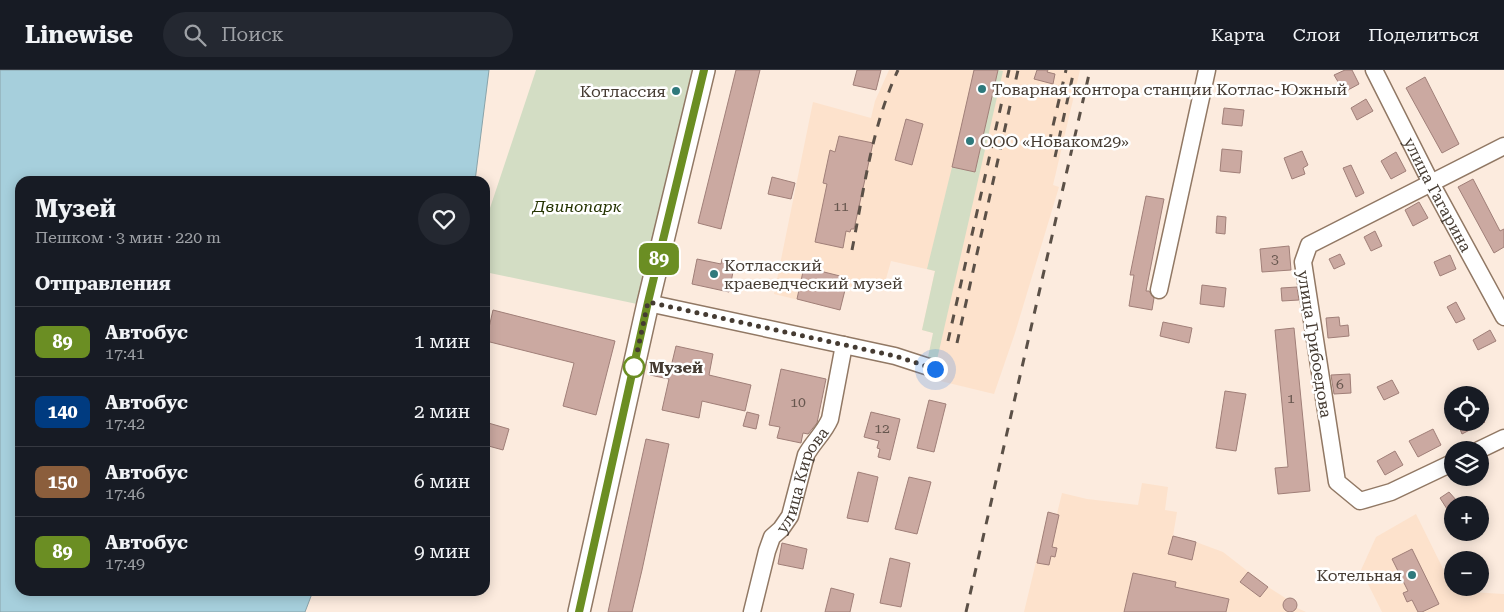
<!DOCTYPE html>
<html lang="ru">
<meta charset="utf-8">
<style>
body{margin:0;font-family:"Roboto Serif",serif;background:#242831;color:#f1f3f6;height:100vh;display:flex;flex-direction:column;font-size:19px;white-space:nowrap}
*{box-sizing:border-box;margin:0}
p{font-size:16px;color:#9ea1a6}
.icon{flex:none;width:28px;height:28px;fill:none;stroke:currentColor;stroke-width:2;stroke-linecap:round;stroke-linejoin:round}
.map{position:relative;flex:1;overflow:hidden}
.details{position:absolute;left:15px;top:106px;width:475px;height:420px;display:flex;flex-direction:column;background:#171b24;border-radius:15px;box-shadow:0 2px 12px #0003}
.details>*{flex:none}
.badge{padding:0 10px;border-radius:8px;font-size:18px;line-height:32px}
.controls{position:absolute;left:1444px;top:316px;display:grid;gap:10px}
.controls a{display:grid;place-items:center;width:45px;height:45px;border-radius:50%;background:#171b24;box-shadow:0 2px 12px #0003;font-size:25px}
.you{position:absolute;width:25px;height:25px;margin:-12px;border:4px solid #fff;border-radius:50%;background:#1a73e8;box-shadow:0 0 0 8px #1a73e833}
.map>.badge{position:absolute;translate:-50% -50%;box-shadow:0 0 0 2px #fff}
h2{padding:0 20px;font-size:19px;line-height:45px}
.round{display:grid;place-items:center;flex:none;width:52px;height:52px;border-radius:26px;background:#242831}
.head{display:flex;align-items:center;justify-content:space-between;height:85px;padding:0 20px}
h1{font-size:24px;font-weight:700;line-height:38px}
ul{padding:0;list-style:none}
li{display:flex;align-items:center;gap:15px;height:70px;padding:0 20px;border-top:1px solid #363941}
li div{flex:1}
li b{display:block;font-size:19px}
li em{font-style:normal}
li .badge{min-width:55px;font-weight:700;text-align:center}
header{display:flex;align-items:center;gap:30px;box-sizing:border-box;height:70px;padding:0 25px;background:#171b24;border-bottom:1px solid #363941}
header strong{font-size:24px}
nav{display:flex;gap:28px;margin-inline-start:auto;font-size:18px}
.search{width:350px;height:45px;background:#242831;display:flex;align-items:center;gap:12px;box-sizing:border-box;padding:0 18px;border-radius:28px;color:#9ea1a6;font-size:19px}
.map>svg:first-child{display:block}
</style>
<header>
<strong>Linewise</strong>
<div class="search"><svg class="icon" aria-label="search" viewBox="0 0 24 24"><circle cx="10" cy="10" r="6"/><path d="M15 15l6 6"/></svg>Поиск</div>
<nav><a>Карта</a><a>Слои</a><a>Поделиться</a></nav>
</header>
<div class="map">
<svg width="1504" height="542" viewBox="0 0 1504 542">
<rect width="100%" height="100%" fill="#fcebde"/>
<!-- built -->
<g fill="#fde2cc">
<polygon points="889,0 1080,0 1053,115 1059,117 1015,263 994,324 932,309 936,294 927,292 934,263 922,260 935,201 891,191 886,209 867,222 845,217 840,240 774,224 813,32 871,48 875,31"/>
<polygon points="1142,413 1168,417 1165,440 1177,442 1173,466 1196,472 1223,482 1268,517 1287,529 1295,530 1297,533 1297,538 1306,542 1024,542 1048,442 1057,444 1062,423 1087,429 1138,435"/>
<polygon points="1416,444 1454,521 1504,524 1504,542 1382,542 1361,500 1376,467"/>
</g>
<!-- green -->
<g fill="#d3ddc4">
<polygon points="536,0 698,0 637,234 485,202 485,153"/>
<polygon points="998,0 1003,1 936,294 927,292 933,263 922,260 935,201 927,199 952,97 975,102"/>
</g>
<!-- water -->
<polygon fill="#a6cfdc" stroke="#89a3a9" points="0,0 489,0 475,111 20,111 20,521 313,521 305,542 0,542"/>
<!-- building -->
<g fill="#cba9a1" stroke="#a07f78">
<polygon points="736,0 760,0 721,159 698,153"/>
<polygon points="857,0 881,0 876,20 853,15"/>
<polygon points="974,0 998,0 975,102 952,97"/>
<polygon points="1037,0 1048,0 1047,2 1055,4 1053,14 1034,9"/>
<polygon points="1345,0 1352,0 1359,14 1348,20 1345,14 1340,15 1334,5"/>
<polygon points="1425,7 1459,74 1442,83 1406,18"/>
<polygon points="1366,29 1373,41 1357,50 1351,38"/>
<polygon points="1224,38 1244,40 1242,56 1222,54"/>
<polygon points="906,49 923,54 912,95 895,90"/>
<polygon points="839,66 873,73 854,159 851,159 850,162 846,161 843,178 815,172 827,114 823,113 830,80 835,82"/>
<polygon points="1222,79 1242,81 1240,103 1220,101"/>
<polygon points="1302,81 1308,95 1303,98 1305,104 1292,109 1284,88"/>
<polygon points="1396,82 1406,101 1391,109 1381,91"/>
<polygon points="1351,95 1364,123 1356,127 1343,98"/>
<polygon points="772,107 795,113 791,129 768,124"/>
<polygon points="1473,109 1500,161 1504,159 1504,177 1494,183 1458,117"/>
<polygon points="1146,126 1164,129 1146,221 1149,221 1154,228 1152,240 1129,236 1134,205 1130,205"/>
<polygon points="1419,132 1428,148 1413,156 1405,140"/>
<polygon points="1217,146 1226,147 1225,164 1216,163"/>
<polygon points="1375,161 1382,176 1371,181 1364,167"/>
<polygon points="1289,176 1291,200 1262,202 1260,179"/>
<polygon points="1340,184 1345,194 1334,199 1329,189"/>
<polygon points="1450,185 1456,199 1440,206 1434,192"/>
<polygon points="697,189 721,194 722,189 735,192 729,222 692,214"/>
<polygon points="804,197 848,208 840,240 797,229"/>
<polygon points="1202,215 1226,218 1224,237 1200,234"/>
<polygon points="1297,217 1299,230 1282,231 1281,218"/>
<polygon points="1456,232 1465,249 1456,253 1447,237"/>
<polygon points="493,240 615,271 596,345 563,336 574,293 486,271"/>
<polygon points="1339,247 1340,256 1348,255 1349,266 1328,268 1326,248"/>
<polygon points="1163,252 1192,258 1189,273 1160,266"/>
<polygon points="1294,258 1310,421 1278,424 1275,398 1288,397 1275,260"/>
<polygon points="1490,260 1496,271 1478,280 1473,270"/>
<polygon points="676,276 713,284 709,305 751,315 745,341 702,331 699,348 662,340 669,309 650,305 652,297 670,301"/>
<polygon points="781,299 826,309 817,353 808,364 803,363 801,373 777,368 780,357 769,355"/>
<polygon points="1350,304 1351,323 1334,324 1331,305"/>
<polygon points="1392,310 1399,323 1384,330 1377,317"/>
<polygon points="1225,321 1246,324 1236,381 1216,378"/>
<polygon points="929,330 946,334 934,382 917,378"/>
<polygon points="747,342 759,345 756,359 743,356"/>
<polygon points="871,342 900,349 890,390 878,387 880,379 877,378 879,371 864,367"/>
<polygon points="485,352 509,359 503,380 485,375"/>
<polygon points="1457,352 1485,352 1462,364"/>
<polygon points="1433,359 1441,375 1418,387 1409,371"/>
<polygon points="646,369 669,374 642,500 632,542 608,542"/>
<polygon points="1395,381 1403,395 1385,405 1377,391"/>
<polygon points="858,402 878,407 868,452 847,448"/>
<polygon points="909,407 931,412 917,464 895,459"/>
<polygon points="1449,422 1457,431 1447,439 1440,428"/>
<polygon points="1048,442 1059,445 1052,477 1057,478 1055,487 1051,486 1049,495 1037,493"/>
<polygon points="1173,466 1196,472 1192,490 1168,484"/>
<polygon points="782,473 807,479 803,499 778,494"/>
<polygon points="1412,479 1439,534 1422,542 1418,542 1412,530 1407,532 1403,523 1408,521 1392,489"/>
<polygon points="890,488 910,493 901,537 880,533"/>
<polygon points="1248,502 1268,517 1260,527 1240,512"/>
<polygon points="1133,503 1176,512 1175,517 1229,529 1226,542 1124,542"/>
<polygon points="831,518 854,524 850,542 825,542"/>
<circle cx="1290" cy="535" r="7"/>
</g>
<g fill="none" stroke-linecap="round" stroke-linejoin="round">
<defs>
<g id="minor">
<path id="s1" d="M1374,0L1431,113L1504,247"/>
<polyline points="1159,220 1207,0"/>
<polyline points="648,233 895,286 935,299"/>
<polyline points="1479,380 1504,368"/>
<polyline points="1452,393 1391,422 1360,431 1337,412 1303,192 1309,175 1504,76"/>
<path id="s2" d="M752,542L767,481L772,467L781,459L790,446L806,385C813,372 824,363 830,349L844,275"/>
</g>
<polyline id="major" points="579,542 648,233 704,0"/>
</defs>
<!-- minor casing -->
<use href="#minor" stroke="#917864" stroke-width="19"/>
<!-- major casing -->
<use href="#major" stroke="#917864" stroke-width="24"/>
<!-- minor -->
<use href="#minor" stroke="#fff" stroke-width="16"/>
<!-- major -->
<use href="#major" stroke="#fff" stroke-width="21"/>
<!-- rail -->
<g stroke="#5b5047" stroke-width="3" stroke-dasharray="9 9" stroke-linecap="butt">
<polyline points="1049,73 1066,0"/>
<polyline points="1055,87 1074,0"/>
<path d="M852,180C864,119 872,56 898,0"/>
<polyline points="948,271 1009,0"/>
<polyline points="957,273 1018,0"/>
<polyline points="966,542 1090,0"/>
</g>
</g>
<g fill="none" stroke-linecap="round" stroke-linejoin="round">
<defs>
<polyline id="line" points="579,542 648,232 704,0"/>
</defs>
<!-- line casing -->
<use href="#line" stroke="#fff" stroke-width="11"/>
<!-- line -->
<use href="#line" stroke="#6b8e23" stroke-width="8"/>
<!-- walk -->
<polyline stroke="#453b32" stroke-width="5" stroke-dasharray="0 9" points="634,297 632,306 648,232 895,286 935,299"/>
</g>
<!-- markers -->
<g fill="#2f797c" stroke="#fff" stroke-width="2">
<circle cx="982" cy="19" r="5"/>
<circle cx="676" cy="21" r="5"/>
<circle cx="970" cy="71" r="5"/>
<circle cx="714" cy="204" r="5"/>
<circle cx="1412" cy="505" r="5"/>
</g>
<circle fill="#fff" stroke="#6b8e23" stroke-width="2.5" cx="634" cy="297" r="10"/>
<g text-anchor="middle" stroke-width="5" stroke-linejoin="round" paint-order="stroke">
<!-- number labels -->
<g font-size="14" fill="#66564e">
<text x="841" y="141">11</text>
<text x="1275" y="194">3</text>
<text x="1340" y="319">6</text>
<text x="1291" y="333">1</text>
<text x="798" y="337">10</text>
<text x="882" y="363">12</text>
</g>
<!-- poi labels -->
<g font-size="16" fill="#453b32" stroke="#fff" text-anchor="start">
<text x="992" y="25">Товарная контора станции Котлас-Южный</text>
<text x="666" y="27" text-anchor="end">Котлассия</text>
<text x="980" y="77">ООО «Новаком29»</text>
<text x="724" y="201">Котласский<tspan x="724" dy="18">краеведческий музей</tspan></text>
<text x="1402" y="511" text-anchor="end">Котельная</text>
</g>
<!-- street labels -->
<g font-size="16" fill="#453b32" stroke="#fff">
<text dy="6" stroke="none"><textPath href="#s1" startOffset="140">улица Гагарина</textPath></text>
<text transform="translate(1315 274) rotate(81)" y="6">улица Грибоедова</text>
<text dy="6" stroke="none"><textPath href="#s2" startOffset="144">улица Кирова</textPath></text>
</g>
<!-- park labels -->
<g font-size="16" font-style="italic" fill="#243300" stroke="#fff">
<text x="577" y="142">Двинопарк</text>
</g>
<!-- stop labels -->
<g font-size="16" font-weight="bold" fill="#453b32" stroke="#fff" text-anchor="start">
<text x="649" y="303">Музей</text>
</g>
</g>
</svg>
<div class="controls">
<a><svg class="icon" aria-label="locate" viewBox="0 0 24 24"><circle cx="12" cy="12" r="6"/><path d="M12 2v4M12 18v4M2 12h4M18 12h4"/></svg></a>
<a><svg class="icon" aria-label="layers" viewBox="0 0 24 24"><path d="M12 4l9 5-9 5-9-5zM3 14l9 5 9-5"/></svg></a>
<a>+</a>
<a>−</a>
</div>
<div class="you" style="left:935px;top:299px"></div>
<b class="badge" style="left:659px;top:189px;background:#6b8e23;color:#fff">89</b>
<section class="details">
<div class="head"><div><h1>Музей</h1><p>Пешком · 3 мин · 220 m</p></div><a class="round"><svg class="icon" aria-label="heart" viewBox="0 0 24 24"><path d="M12 20l-8-8c-3-5 5-10 8-4 3-6 11-1 8 4z"/></svg></a></div>
<h2>Отправления</h2>
<ul>
<li><span class="badge" style="background:#6b8e23;color:#fff">89</span><div><b>Автобус</b><p>17:41</p></div><em>1 мин</em></li>
<li><span class="badge" style="background:#003b80;color:#fff">140</span><div><b>Автобус</b><p>17:42</p></div><em>2 мин</em></li>
<li><span class="badge" style="background:#8b5e3c;color:#fff">150</span><div><b>Автобус</b><p>17:46</p></div><em>6 мин</em></li>
<li><span class="badge" style="background:#6b8e23;color:#fff">89</span><div><b>Автобус</b><p>17:49</p></div><em>9 мин</em></li>
</ul>
</section>
</div>
